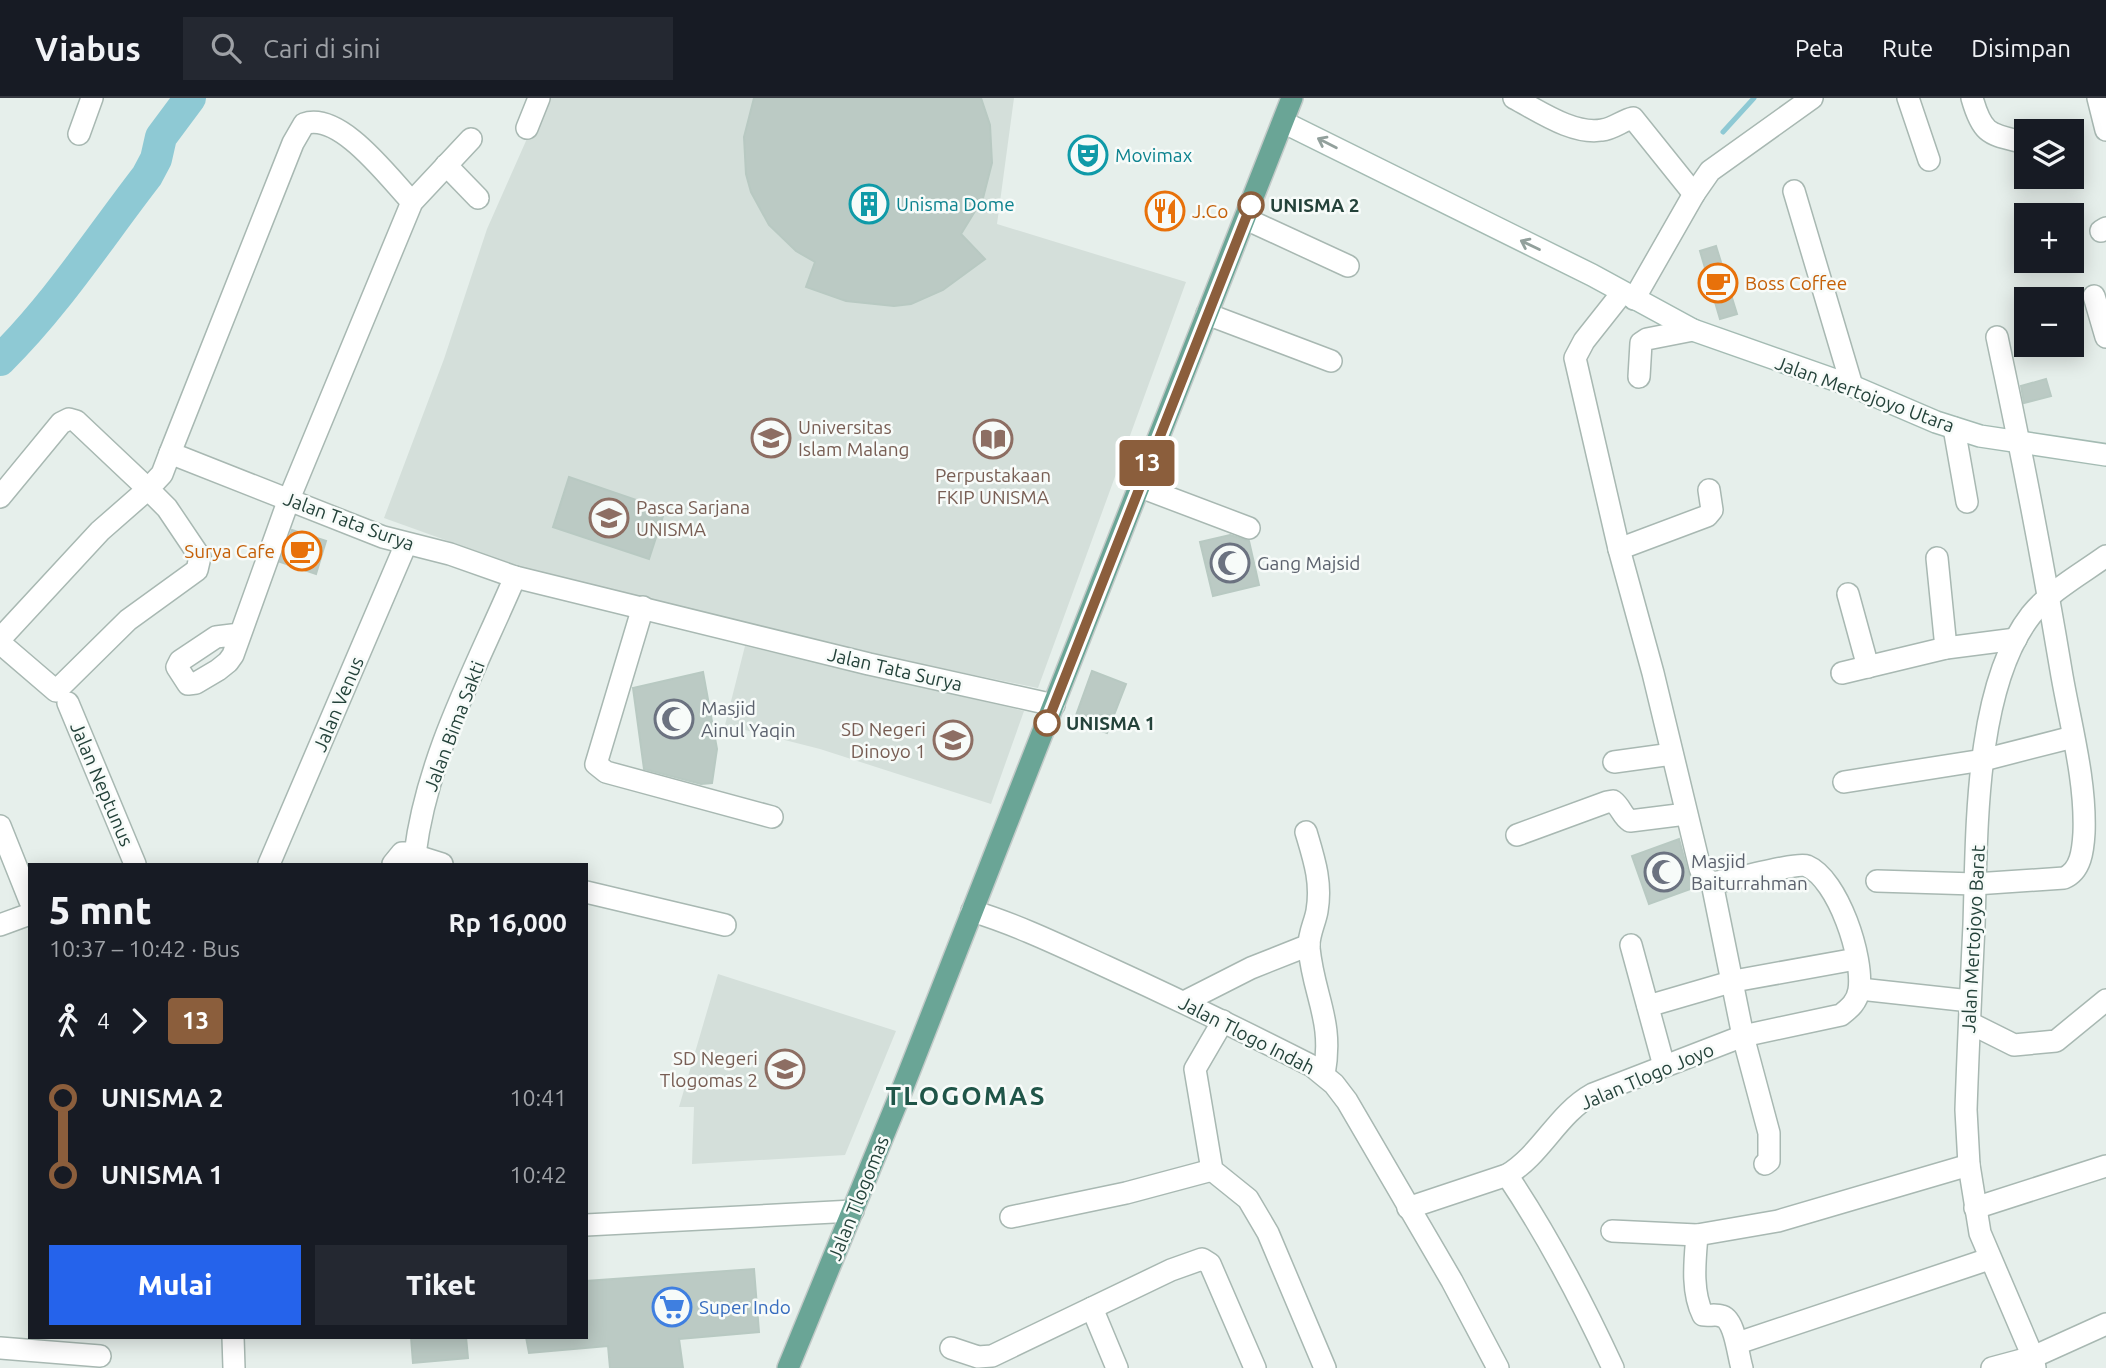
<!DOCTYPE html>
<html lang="id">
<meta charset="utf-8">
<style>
body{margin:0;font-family:Ubuntu,sans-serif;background:#242831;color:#f1f3f6;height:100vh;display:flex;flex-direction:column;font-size:26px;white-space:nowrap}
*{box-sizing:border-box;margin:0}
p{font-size:23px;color:#9ea1a6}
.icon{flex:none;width:38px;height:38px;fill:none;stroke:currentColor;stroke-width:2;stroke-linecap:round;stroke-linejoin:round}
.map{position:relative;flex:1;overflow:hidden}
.drawer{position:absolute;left:28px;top:765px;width:560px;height:476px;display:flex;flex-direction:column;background:#171b24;border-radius:0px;box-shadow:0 4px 18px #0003}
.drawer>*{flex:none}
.badge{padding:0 14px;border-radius:5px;font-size:24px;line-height:46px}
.fabs{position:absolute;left:2014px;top:21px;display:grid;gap:14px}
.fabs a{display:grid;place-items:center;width:70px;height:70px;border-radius:0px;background:#171b24;box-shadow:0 4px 18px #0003;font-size:35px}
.map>.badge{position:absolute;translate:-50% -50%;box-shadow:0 0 0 4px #fff}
.legs{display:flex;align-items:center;gap:10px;height:77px;padding:0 21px;font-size:23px}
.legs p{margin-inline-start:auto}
.head{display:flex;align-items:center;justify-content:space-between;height:119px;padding:0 21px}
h1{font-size:38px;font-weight:800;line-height:52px}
.action{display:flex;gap:14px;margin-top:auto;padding:14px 21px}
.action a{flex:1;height:80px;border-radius:0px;background:#2563eb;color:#fff;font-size:28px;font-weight:800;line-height:80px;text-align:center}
.action a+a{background:#242831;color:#f1f3f6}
ul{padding:0 21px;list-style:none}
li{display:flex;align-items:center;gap:24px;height:77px;font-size:26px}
li i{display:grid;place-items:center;width:10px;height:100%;margin:0 9px;background:currentColor}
li i::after{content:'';width:18px;height:18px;margin:-9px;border:5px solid;border-radius:50%;background:#171b24}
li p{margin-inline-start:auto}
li:first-child i{background:linear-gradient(#0000 50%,currentColor 0)}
li:last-child i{background:linear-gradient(currentColor 50%,#0000 0)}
header{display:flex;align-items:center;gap:42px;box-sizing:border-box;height:98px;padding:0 35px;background:#171b24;border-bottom:2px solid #363941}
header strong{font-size:33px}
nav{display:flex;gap:38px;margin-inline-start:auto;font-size:24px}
.search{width:490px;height:63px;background:#242831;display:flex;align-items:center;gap:18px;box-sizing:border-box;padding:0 24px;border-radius:0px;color:#9ea1a6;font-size:26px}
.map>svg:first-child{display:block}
</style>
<header>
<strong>Viabus</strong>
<div class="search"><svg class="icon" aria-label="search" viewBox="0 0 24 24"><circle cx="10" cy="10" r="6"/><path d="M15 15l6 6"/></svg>Cari di sini</div>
<nav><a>Peta</a><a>Rute</a><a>Disimpan</a></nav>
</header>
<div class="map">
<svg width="2106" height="1270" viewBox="0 0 2106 1270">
<rect width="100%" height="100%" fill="#e6efeb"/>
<!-- built -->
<g fill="#d4dfda">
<polygon points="545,0 1014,0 997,126 1186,184 1038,590 779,537 534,474 384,420 444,261 487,131"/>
<polygon points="745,548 1024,613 991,706 820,651 725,627"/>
<polygon points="718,876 896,933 845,1057 692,1066 694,1009 679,1009"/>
</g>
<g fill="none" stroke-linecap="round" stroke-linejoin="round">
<!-- stream -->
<polyline stroke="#8ec9d4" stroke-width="5" points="1723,34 1754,0"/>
<!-- river -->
<path stroke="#8ec9d4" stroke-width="32" d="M0,262C56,207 99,140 147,78L156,61L161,39L190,0"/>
</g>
<!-- building -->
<g fill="#bbcac4" stroke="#b8c9c2" stroke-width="2">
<polygon points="754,0 981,0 990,27 992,65 983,100 961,136 985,161 943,192 911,206 894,208 846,203 806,189 815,164 796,153 769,127 751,94 746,76 744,39"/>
<polygon points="1716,148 1737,216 1720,221 1700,153"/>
<polygon points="2046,281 2051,298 2024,305 2021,288"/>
<polygon points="569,379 665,412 649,461 553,429"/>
<polygon points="292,432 326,443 316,476 280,464"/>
<polygon points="1230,437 1249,443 1259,487 1213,498 1200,444"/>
<polygon points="1092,573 1126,586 1107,635 1074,623"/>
<polygon points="703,574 717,651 712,685 701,686 644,671 633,590"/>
<polygon points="1679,741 1688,774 1696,789 1649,806 1632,758"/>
<polygon points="754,1171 759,1234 679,1241 683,1270 610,1270 608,1248 529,1255 526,1239 586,1239 586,1183"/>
<polygon points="411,1239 466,1239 468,1260 413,1265"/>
</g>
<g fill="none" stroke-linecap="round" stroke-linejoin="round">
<defs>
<g id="minor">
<path d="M1514,0C1539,13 1573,37 1602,32C1613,31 1623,22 1633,20L1694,96"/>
<polyline points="1908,0 1929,62"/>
<path d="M1972,0C1983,39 1991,36 2026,45"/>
<polyline points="2098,0 2106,32"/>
<polyline points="527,30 539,0"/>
<polyline points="79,36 92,0"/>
<polyline points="446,67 478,100"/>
<polyline points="1794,93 1852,288"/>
<path d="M412,104C389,80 340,13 304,26L293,45L170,355L383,439L450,456L515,479L869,566L1054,607"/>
<polyline points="1246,121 1348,168"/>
<polyline points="2101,133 2106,130"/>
<polyline points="2094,198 2106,239"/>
<polyline points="1634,201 1694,96 1710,73 1812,0"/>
<polyline points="1207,216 1331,263"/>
<polyline points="1639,279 1641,245 1647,241 1693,232"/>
<polyline points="1954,330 1967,404"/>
<polyline points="1138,388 1249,430"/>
<polyline points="0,399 61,325 69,321 76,323 148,391 100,433 0,541"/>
<polyline points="1619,451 1707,418 1712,412 1709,392"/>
<polyline points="1937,460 1946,550"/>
<polyline points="1848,496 1868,569"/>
<polyline points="643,509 596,666 606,674 772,719"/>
<polyline points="240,536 216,539 180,563 177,569 188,586 196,585 218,572 228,564 233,557 289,401 412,104 471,41"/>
<polyline points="0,545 56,593 128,522 197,472 200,459 167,410 148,391 162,376 170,355"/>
<polyline points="1842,575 1946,550 2016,541"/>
<polyline points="68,605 135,766"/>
<polyline points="1614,664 1672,656"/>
<polyline points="1844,684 1983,662 2073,639"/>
<polyline points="0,728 30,803"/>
<path d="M1306,734C1314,761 1322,784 1317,813C1315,825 1308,837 1309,850C1314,900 1334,922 1324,977"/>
<path d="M1517,737L1607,704L1613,703C1621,709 1622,718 1630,723L1686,716"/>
<path d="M415,756C427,658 477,568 515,479"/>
<polyline points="269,766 406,446"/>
<polyline points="393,766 402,755 407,755 442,766"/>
<path d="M1877,783L1975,786L2064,780C2081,773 2083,752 2084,735C2086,683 2071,629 2062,578C2043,464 2021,351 1997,239"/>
<polyline points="1712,785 1743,938 1769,1035 1769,1063 1765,1066"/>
<polyline points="586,794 725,827"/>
<polyline points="0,827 30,816"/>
<polyline points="1631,847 1664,968"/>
<polyline points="1860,891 1970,903"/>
<polyline points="1184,904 1251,870 1309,847"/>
<polyline points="1648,908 1734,883 1856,861"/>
<polyline points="1223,923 1195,971 1212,1072 1248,1101 1268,1135 1325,1270"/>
<polyline points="1970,925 2014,947 2056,943 2106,902"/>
<path d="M1507,1077C1548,1138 1582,1203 1613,1270"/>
<path d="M1408,1110L1507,1077C1542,1056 1557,1016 1593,996L1743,938L1841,917C1850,910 1857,904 1859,892C1864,860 1838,781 1807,768C1796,764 1729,783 1712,785L1703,778L1700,770L1653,575L1619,451L1575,260L1584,243L1622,195"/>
<polyline points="1975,1110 2106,1068"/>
<polyline points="1011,1119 1126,1095 1212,1072"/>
<polyline points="586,1127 853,1113"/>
<polyline points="1612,1133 1697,1137 1778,1123 1969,1067"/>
<path d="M1697,1137C1695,1162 1691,1193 1703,1217C1709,1218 1716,1216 1721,1218C1735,1220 1738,1258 1742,1270"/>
<polyline points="1092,1210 1117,1270"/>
<polyline points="233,1239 234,1270"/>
<polyline points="1738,1245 1989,1161"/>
<polyline points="0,1250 100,1258"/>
<polyline points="951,1250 978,1259 992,1258 1171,1172 1202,1161 1210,1166 1255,1270"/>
<path d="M2035,1270L2033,1259L1980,1135L1969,1067L1966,1012C1968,951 1971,889 1974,827C1977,736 1974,590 2031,517C2050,493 2081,476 2106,458"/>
</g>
<g id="tertiary">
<path d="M972,813C1018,827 1061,848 1105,868C1175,900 1243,933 1312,968L1334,986L1347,1003L1452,1183L1498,1270"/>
<polyline points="1992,1270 2033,1259 2106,1226"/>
</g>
<polyline id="secondary" points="1283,24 1592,177 1693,232 1852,288 1936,324 1980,338 2106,357"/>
<polyline id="primary" points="788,1270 900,997 1292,0"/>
</defs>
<!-- minor casing -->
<use href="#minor" stroke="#a8b8b2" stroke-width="24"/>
<!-- tertiary casing -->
<use href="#tertiary" stroke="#a8b8b2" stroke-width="24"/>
<!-- secondary casing -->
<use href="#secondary" stroke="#a4bbb3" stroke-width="24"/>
<!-- primary casing -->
<use href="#primary" stroke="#c2cac8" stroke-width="24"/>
<!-- minor -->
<use href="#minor" stroke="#fff" stroke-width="21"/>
<!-- tertiary -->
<use href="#tertiary" stroke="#fff" stroke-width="21"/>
<!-- secondary -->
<use href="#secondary" stroke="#fff" stroke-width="21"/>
<!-- primary -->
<use href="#primary" stroke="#6aa596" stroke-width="21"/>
</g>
<!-- one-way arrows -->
<defs><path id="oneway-shaft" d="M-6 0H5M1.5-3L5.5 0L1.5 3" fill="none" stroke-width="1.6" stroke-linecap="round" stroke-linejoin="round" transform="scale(1.75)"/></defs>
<g stroke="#92a09c">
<use href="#oneway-shaft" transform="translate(1327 45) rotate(-153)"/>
<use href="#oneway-shaft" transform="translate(1530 147) rotate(-154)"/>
</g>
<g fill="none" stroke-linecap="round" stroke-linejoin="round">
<defs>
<polyline id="line-1" points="1047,625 1251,107"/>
</defs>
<!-- line-1 casing -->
<use href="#line-1" stroke="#fff" stroke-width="16"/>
<!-- line-1 -->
<use href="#line-1" stroke="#8b5e3c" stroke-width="10"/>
</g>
<!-- icons -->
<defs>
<symbol id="theatre-ring" viewBox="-11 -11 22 22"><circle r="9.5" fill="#f7fbf9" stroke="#0f9aa8" stroke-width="1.5"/><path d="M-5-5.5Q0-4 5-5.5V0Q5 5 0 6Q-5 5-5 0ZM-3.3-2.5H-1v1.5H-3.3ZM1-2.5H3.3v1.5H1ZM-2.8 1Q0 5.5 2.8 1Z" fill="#0f9aa8"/></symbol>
<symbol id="building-ring" viewBox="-11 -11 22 22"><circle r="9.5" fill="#f7fbf9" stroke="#0f9aa8" stroke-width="1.5"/><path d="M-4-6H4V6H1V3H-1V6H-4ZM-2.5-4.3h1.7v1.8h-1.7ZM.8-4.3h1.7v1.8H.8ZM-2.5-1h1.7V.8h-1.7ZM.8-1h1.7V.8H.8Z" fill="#0f9aa8"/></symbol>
<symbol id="restaurant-ring" viewBox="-11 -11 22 22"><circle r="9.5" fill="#f7fbf9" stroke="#e8710a" stroke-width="1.5"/><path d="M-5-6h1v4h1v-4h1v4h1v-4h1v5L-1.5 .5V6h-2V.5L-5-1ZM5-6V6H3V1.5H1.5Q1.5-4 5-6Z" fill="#e8710a"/></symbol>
<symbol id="cafe-ring" viewBox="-11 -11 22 22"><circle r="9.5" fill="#f7fbf9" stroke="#e8710a" stroke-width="1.5"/><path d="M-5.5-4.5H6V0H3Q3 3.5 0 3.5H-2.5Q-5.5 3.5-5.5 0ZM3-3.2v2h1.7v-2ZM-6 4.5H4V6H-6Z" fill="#e8710a"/></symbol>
<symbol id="university-ring" viewBox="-11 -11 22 22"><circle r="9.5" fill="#f7fbf9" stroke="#8d6e63" stroke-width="1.5"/><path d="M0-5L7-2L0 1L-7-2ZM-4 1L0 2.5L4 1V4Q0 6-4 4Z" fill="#8d6e63"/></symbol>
<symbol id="library-ring" viewBox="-11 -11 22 22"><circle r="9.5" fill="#f7fbf9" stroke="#8d6e63" stroke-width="1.5"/><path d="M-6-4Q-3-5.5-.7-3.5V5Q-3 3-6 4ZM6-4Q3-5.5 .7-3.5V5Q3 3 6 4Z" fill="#8d6e63"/></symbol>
<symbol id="mosque-ring" viewBox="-11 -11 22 22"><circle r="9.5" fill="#f7fbf9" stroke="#6b7280" stroke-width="1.5"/><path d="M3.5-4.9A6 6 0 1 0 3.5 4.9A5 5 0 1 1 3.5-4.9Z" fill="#6b7280"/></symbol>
<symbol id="school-ring" viewBox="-11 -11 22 22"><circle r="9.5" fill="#f7fbf9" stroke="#8d6e63" stroke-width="1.5"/><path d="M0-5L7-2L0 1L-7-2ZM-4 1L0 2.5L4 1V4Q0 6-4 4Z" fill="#8d6e63"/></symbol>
<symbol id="supermarket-ring" viewBox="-11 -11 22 22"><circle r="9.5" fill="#f7fbf9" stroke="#3f7fe0" stroke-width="1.5"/><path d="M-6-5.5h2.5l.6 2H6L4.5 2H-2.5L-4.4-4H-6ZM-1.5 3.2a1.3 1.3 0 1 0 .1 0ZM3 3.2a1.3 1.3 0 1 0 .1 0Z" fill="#3f7fe0"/></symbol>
</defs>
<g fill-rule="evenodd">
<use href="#theatre-ring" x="1066" y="35" width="44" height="44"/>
<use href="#building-ring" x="847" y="84" width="44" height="44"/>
<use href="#restaurant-ring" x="1143" y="91" width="44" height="44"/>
<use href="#cafe-ring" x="1696" y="163" width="44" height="44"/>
<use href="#university-ring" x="749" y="318" width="44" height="44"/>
<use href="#library-ring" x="971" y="319" width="44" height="44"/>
<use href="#university-ring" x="587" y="398" width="44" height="44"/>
<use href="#cafe-ring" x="280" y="431" width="44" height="44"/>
<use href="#mosque-ring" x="1208" y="443" width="44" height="44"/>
<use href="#mosque-ring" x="652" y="599" width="44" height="44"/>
<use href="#school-ring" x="931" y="620" width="44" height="44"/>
<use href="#mosque-ring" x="1642" y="752" width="44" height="44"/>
<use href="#school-ring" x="763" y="949" width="44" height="44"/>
<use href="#supermarket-ring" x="650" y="1187" width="44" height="44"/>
</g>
<!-- markers -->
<g fill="#fff" stroke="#8b5e3c" stroke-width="3.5">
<circle cx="1251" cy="107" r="12"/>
<circle cx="1047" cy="625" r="12"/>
</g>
<g text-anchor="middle" stroke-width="5" stroke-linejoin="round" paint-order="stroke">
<!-- culture labels -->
<g font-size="19" fill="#0d838f" stroke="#f7fbf9" text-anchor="start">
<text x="1115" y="64">Movimax</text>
<text x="896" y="113">Unisma Dome</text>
</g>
<!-- stop labels -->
<g font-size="19" font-weight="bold" fill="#24423a" stroke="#f7fbf9" text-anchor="start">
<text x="1270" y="114">UNISMA 2</text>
<text x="1066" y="632">UNISMA 1</text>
</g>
<!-- food labels -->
<g font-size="19" fill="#c56008" stroke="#f7fbf9" text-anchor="start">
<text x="1192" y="120">J.Co</text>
<text x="1745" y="192">Boss Coffee</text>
<text x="275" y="460" text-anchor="end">Surya Cafe</text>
</g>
<!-- street labels -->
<g font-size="19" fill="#24423a" stroke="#f7fbf9">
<text transform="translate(1865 296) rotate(20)" y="7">Jalan Mertojoyo Utara</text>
<text transform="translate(349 423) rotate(20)" y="7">Jalan Tata Surya</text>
<text transform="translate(895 571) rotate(13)" y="7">Jalan Tata Surya</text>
<text transform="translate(338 606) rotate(-67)" y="7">Jalan Venus</text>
<text transform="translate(454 628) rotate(-69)" y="7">Jalan Bima Sakti</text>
<text transform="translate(102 686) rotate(67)" y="7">Jalan Neptunus</text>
<text transform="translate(1973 841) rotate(-87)" y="7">Jalan Mertojoyo Barat</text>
<text transform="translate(1247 937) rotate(27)" y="7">Jalan Tlogo Indah</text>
<text transform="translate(1647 978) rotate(-23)" y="7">Jalan Tlogo Joyo</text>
<text transform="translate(858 1100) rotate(-68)" y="7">Jalan Tlogomas</text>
</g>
<!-- education labels -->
<g font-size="19" fill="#785e54" stroke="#f7fbf9" text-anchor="start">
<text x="798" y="336">Universitas<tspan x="798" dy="22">Islam Malang</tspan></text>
<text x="993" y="384" text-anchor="middle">Perpustakaan<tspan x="993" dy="22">FKIP UNISMA</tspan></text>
<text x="636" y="416">Pasca Sarjana<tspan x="636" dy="22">UNISMA</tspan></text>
<text x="926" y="638" text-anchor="end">SD Negeri<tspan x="926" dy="22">Dinoyo 1</tspan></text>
<text x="758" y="967" text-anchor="end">SD Negeri<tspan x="758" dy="22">Tlogomas 2</tspan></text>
</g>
<!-- worship labels -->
<g font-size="19" fill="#5b616d" stroke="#f7fbf9" text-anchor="start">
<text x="1257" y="472">Gang Majsid</text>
<text x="701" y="617">Masjid<tspan x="701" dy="22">Ainul Yaqin</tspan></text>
<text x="1691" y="770">Masjid<tspan x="1691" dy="22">Baiturrahman</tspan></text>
</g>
<!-- shop labels -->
<g font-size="19" fill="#366cbe" stroke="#f7fbf9" text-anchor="start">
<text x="699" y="1216">Super Indo</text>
</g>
<!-- district labels -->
<g font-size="26" font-weight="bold" letter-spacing="2" fill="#1f5548" stroke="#f7fbf9">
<text x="966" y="1007">TLOGOMAS</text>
</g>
</g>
</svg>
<div class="fabs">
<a><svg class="icon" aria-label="layers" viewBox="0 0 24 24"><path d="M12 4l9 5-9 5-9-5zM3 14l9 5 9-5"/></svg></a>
<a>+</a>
<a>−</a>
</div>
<b class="badge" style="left:1147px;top:365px;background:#8b5e3c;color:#fff">13</b>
<section class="drawer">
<div class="head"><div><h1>5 mnt</h1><p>10:37 – 10:42 · Bus</p></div><b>Rp 16,000</b></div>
<div class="legs"><svg class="icon" aria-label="walk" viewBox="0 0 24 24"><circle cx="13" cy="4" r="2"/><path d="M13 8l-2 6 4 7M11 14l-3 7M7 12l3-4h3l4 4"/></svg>4<svg class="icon" aria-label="forward" viewBox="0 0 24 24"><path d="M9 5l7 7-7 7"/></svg><b class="badge" style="background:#8b5e3c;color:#fff">13</b></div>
<ul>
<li><i style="color:#8b5e3c"></i><b>UNISMA 2</b><p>10:41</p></li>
<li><i style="color:#8b5e3c"></i><b>UNISMA 1</b><p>10:42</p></li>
</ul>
<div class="action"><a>Mulai</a><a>Tiket</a></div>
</section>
</div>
